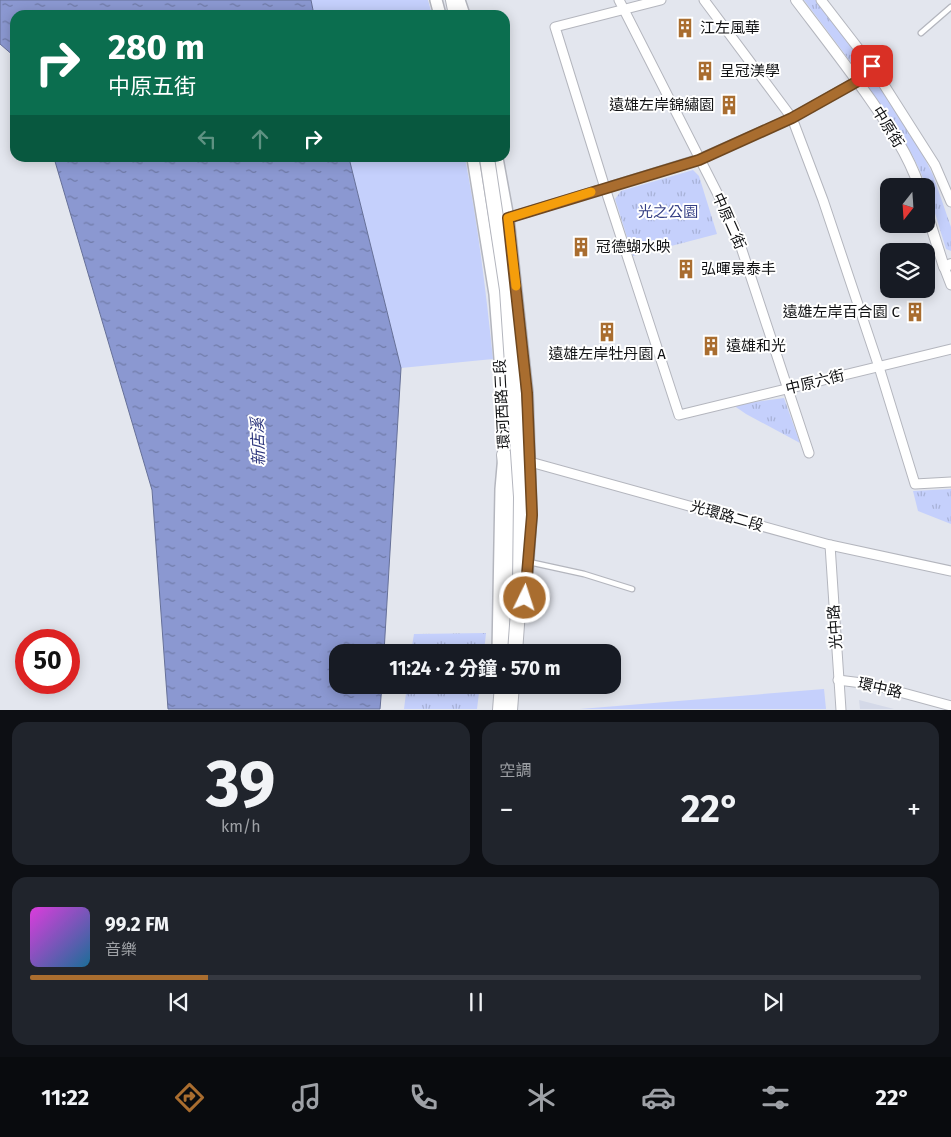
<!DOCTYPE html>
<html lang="zh-TW">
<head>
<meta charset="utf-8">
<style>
  body { margin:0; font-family:"Fira Sans","Noto Sans TC",sans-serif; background:#20242c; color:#f1f3f6; height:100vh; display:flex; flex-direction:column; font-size:19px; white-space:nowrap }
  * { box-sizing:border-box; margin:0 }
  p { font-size:16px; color:#9ea1a6 }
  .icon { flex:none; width:28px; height:28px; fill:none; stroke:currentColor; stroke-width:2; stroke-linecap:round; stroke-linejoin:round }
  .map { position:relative; height:710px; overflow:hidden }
  .sheet { display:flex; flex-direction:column; gap:12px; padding:12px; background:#0d0f14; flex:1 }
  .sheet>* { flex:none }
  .banner { position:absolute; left:10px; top:10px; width:500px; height:152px; border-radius:15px; box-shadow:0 2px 12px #0003; background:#0b6e4f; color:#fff; overflow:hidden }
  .needle { width:32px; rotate:197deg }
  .fabs { position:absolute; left:880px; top:178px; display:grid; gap:10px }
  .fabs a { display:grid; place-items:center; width:55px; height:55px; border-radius:10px; background:#171b24; box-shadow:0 2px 12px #0003; font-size:25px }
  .speed { position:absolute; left:15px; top:629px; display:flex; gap:10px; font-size:25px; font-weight:700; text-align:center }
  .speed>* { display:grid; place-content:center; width:65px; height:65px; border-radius:50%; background:#171b24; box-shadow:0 2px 12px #0003; line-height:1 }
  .speed .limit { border:8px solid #d22; background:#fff; color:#111 }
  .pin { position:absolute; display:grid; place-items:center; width:42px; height:42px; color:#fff; margin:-21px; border-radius:10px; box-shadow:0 2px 8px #0006 }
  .me { position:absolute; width:55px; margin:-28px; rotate:4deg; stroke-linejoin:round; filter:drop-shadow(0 0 4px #0008) }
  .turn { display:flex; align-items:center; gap:18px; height:105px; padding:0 15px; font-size:22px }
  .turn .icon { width:65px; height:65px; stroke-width:2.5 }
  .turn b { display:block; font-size:35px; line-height:42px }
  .lanes { display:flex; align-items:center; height:48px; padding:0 15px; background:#0003; justify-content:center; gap:25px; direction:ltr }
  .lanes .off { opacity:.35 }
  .big { font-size:38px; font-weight:700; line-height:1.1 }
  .sheet .widget { flex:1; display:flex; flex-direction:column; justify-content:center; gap:8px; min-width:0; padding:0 18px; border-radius:15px; background:#20242c }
  .sheet .dial { align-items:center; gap:0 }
  .dial b { font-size:65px; line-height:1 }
  .song { display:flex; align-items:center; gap:15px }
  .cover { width:60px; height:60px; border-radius:8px; background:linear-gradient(135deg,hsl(300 70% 55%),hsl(200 70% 35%)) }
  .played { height:5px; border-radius:2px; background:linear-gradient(90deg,#a96d2f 20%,#363941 20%) }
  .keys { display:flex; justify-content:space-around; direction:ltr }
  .heat { display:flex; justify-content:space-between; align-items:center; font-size:28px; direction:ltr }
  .sheet .tiles { flex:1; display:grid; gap:12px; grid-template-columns:1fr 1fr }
  .widget:last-child { grid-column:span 2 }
  .trip { position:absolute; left:329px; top:644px; width:292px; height:50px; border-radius:15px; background:#171b24; box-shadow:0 2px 12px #0003; font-weight:700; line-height:50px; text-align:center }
  .menu { display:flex; height:80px; justify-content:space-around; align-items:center; background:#090b0e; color:#9ea1a6 }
  .menu .icon { width:35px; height:35px }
  .menu .selected { color:#a96d2f }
  .menu b { font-size:22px; color:#f1f3f6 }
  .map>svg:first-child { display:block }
  .built { fill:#d4d9e8 }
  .green { fill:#c5d0fc }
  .park { fill:url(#park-tufts) }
  .water { fill:url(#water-ripples); stroke:#667098 }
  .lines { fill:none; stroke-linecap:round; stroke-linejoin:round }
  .service-casing { stroke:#b4b6be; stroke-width:7 }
  .minor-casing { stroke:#b4b6be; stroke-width:11 }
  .tertiary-casing { stroke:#b4b6be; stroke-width:12 }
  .secondary-casing { stroke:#b4b6be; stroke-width:14 }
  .trunk-casing { stroke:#b4b6be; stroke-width:16 }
  .service { stroke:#fff; stroke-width:4.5 }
  .minor { stroke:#fff; stroke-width:9 }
  .tertiary { stroke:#fff; stroke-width:10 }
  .secondary { stroke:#fff; stroke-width:11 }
  .trunk { stroke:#fff; stroke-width:14 }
  .trunk-bridge-casing { stroke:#b4b6be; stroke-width:16; stroke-linecap:butt }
  .trunk-bridge { stroke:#fff; stroke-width:14 }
  .route-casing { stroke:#6e471f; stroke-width:12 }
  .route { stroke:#a96d2f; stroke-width:9 }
  .slow { stroke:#f59e0b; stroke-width:9 }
  .labels { text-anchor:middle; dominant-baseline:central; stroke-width:4; stroke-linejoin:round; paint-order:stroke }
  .poi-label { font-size:15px; fill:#111214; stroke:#fff; text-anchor:start }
  .street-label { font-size:15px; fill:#111214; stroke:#fff }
  .park-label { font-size:15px; fill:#364085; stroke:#fff }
  .water-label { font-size:16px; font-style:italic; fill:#2f387d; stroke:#fff }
</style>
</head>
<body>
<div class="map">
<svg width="951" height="710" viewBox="0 0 951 710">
  <defs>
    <pattern id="park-tufts" width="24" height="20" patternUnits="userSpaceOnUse" patternTransform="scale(1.25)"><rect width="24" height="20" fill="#c5d0fc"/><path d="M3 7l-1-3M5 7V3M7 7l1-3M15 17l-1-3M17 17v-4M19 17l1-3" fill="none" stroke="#a8b2d7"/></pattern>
    <pattern id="water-ripples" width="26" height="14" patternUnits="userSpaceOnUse" patternTransform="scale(1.25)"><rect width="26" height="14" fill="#8b98d1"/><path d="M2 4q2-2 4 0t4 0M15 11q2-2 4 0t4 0" fill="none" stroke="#707ba8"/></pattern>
  </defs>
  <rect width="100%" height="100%" fill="#e3e6ee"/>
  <path class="built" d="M859,700L894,709H860Z"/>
  <g class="green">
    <path d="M311,0H428L432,15H314Z"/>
    <path d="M349,158H465C478,225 486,292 493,359L401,368Z"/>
    <path d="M824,689L826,709H580Z"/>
  </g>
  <g class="park">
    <path d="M804,0H816L863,61L859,69H856Z"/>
    <path d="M872,76H874L923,155L933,175L951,227V251L946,249C939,227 933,205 925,183C912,148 889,117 867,87L868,77Z"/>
    <path d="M693,170L699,176L717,234L633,256L615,199L621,191Z"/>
    <path d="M784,398L800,443L746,414L733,405Z"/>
    <path d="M951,489V524L918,511L913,491Z"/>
    <path d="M486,633L484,652H411L414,634Z"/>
    <path d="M407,685H480L477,709H404Z"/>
  </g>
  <g class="water">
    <path d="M0,0H311L314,15H15V57L0,44Z"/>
    <path d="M54,158H349L401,368L384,652H338V685H382L380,709H168L152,490Z"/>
  </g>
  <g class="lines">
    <defs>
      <g id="service">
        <path d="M921,33L951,7"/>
        <path d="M529,562L584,574L632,589"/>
      </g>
      <g id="minor">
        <path d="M619,0L734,226L809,453"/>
        <path d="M661,0L555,27L605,188L679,415L951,349"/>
        <path d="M704,0L792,118L823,200L879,367L915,484L951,482"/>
        <path d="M821,0L872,66L935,165L951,202"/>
        <path d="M508,218L699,159L792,118L857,81L872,66"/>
        <path d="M944,267L951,285"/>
        <path d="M523,460L830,545L951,571"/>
        <path d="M830,545L841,710"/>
        <path d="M838,680L870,684L951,706"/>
      </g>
      <g id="tertiary">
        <path d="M796,0C821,33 846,65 870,99C889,126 908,154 919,186"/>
        <path d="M926,210L944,267L951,264"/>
      </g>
      <g id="secondary">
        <path d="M436,0L440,15"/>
        <path d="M459,0L464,15"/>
        <path d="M473,158L495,294L504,410V455L501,489L498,652"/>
        <path d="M497,158L508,218L527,393L531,515L526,586"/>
      </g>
      <g id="trunk">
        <path d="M453,0L456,15"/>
        <path d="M504,455L510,504L509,584L505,652"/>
        <path d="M500,710L502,685"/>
        <path d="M510,710L512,685"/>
      </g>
    </defs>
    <use href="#service" class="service-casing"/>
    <use href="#minor" class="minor-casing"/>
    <use href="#tertiary" class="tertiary-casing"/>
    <use href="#secondary" class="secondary-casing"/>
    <use href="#trunk" class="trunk-casing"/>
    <use href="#service" class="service"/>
    <use href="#minor" class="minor"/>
    <use href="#tertiary" class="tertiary"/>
    <use href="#secondary" class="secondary"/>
    <use href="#trunk" class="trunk"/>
    <defs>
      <path id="trunk-bridge" d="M487,158L507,290L521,497L520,584L515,652"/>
    </defs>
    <use href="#trunk-bridge" class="trunk-bridge-casing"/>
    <use href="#trunk-bridge" class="trunk-bridge"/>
  </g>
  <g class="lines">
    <defs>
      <path id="route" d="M525,598L532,515L527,393L508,218L699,160L792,118L858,81L872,66"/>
    </defs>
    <use href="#route" class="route-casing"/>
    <use href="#route" class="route"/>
    <path class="slow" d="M516,286L508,218L591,192"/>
  </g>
  <defs>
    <symbol id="building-bare" viewBox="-9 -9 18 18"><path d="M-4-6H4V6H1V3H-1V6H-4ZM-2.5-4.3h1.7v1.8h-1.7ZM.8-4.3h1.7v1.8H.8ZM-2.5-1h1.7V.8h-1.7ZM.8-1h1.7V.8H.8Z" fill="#a96d2f" stroke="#fff" stroke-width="2.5" paint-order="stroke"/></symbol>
  </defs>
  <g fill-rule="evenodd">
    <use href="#building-bare" x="671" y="14" width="28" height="28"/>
    <use href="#building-bare" x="691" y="57" width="28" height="28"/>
    <use href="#building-bare" x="715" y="91" width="28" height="28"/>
    <use href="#building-bare" x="567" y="233" width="28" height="28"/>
    <use href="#building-bare" x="672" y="255" width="28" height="28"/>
    <use href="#building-bare" x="901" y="298" width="28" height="28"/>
    <use href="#building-bare" x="593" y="318" width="28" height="28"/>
    <use href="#building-bare" x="697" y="332" width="28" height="28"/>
  </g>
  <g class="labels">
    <g class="poi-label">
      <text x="700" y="28">江左風華</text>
      <text x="720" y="71">呈冠渼學</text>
      <text x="714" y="105" text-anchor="end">遠雄左岸錦繡園</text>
      <text x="596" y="247">冠德蝴水映</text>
      <text x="701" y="269">弘暉景泰丰</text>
      <text x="900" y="312" text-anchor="end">遠雄左岸百合園 C</text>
      <text x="726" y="346">遠雄和光</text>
      <text x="607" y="354" text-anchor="middle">遠雄左岸牡丹園 A</text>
    </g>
    <g class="street-label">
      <text transform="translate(888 127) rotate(58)">中原街</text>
      <text transform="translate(729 221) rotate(66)">中原二街</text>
      <text transform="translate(815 382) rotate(-14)">中原六街</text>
      <text transform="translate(502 404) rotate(-93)">環河西路三段</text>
      <text transform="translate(727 516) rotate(16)">光環路二段</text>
      <text transform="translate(835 627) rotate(-94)">光中路</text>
      <text transform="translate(880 688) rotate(13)">環中路</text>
    </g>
    <g class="park-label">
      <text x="668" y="212">光之公園</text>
    </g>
    <g class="water-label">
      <text transform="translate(258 442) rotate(-92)">新店溪</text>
    </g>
  </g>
</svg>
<div class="fabs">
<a><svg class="needle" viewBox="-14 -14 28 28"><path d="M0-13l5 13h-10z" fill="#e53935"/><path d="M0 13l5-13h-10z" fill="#9ea1a6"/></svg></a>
<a><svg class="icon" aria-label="layers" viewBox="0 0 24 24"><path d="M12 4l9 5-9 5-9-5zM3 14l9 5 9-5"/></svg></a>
</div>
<div class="speed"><div class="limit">50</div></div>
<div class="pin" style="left:872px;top:66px;background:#d93025"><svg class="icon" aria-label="arrive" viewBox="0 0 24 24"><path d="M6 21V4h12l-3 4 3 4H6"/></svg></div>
<svg class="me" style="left:525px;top:598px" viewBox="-20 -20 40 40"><circle r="17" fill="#a96d2f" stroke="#fff" stroke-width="3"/><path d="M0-11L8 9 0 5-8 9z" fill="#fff"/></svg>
<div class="trip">11:24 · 2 分鐘 · 570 m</div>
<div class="banner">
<div class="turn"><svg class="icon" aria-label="right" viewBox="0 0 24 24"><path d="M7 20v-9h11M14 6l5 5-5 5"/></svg><div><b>280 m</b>中原五街</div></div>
<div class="lanes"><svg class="icon off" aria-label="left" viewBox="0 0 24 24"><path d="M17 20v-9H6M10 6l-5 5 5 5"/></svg><svg class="icon off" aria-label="ahead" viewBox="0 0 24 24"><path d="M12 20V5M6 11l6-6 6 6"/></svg><svg class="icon" aria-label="right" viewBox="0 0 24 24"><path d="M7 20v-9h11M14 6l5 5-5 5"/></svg></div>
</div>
</div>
<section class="sheet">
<div class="tiles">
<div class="widget dial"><b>39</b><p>km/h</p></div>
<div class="widget"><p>空調</p>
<div class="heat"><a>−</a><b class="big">22°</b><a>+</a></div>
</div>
<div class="widget">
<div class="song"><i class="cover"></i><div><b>99.2 FM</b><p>音樂</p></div></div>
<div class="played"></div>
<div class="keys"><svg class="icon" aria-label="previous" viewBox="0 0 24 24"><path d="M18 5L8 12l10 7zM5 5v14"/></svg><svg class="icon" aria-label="pause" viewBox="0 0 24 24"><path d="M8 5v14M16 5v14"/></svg><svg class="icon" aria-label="next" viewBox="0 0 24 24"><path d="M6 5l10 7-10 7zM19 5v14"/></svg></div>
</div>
</div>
</section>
<nav class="menu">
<b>11:22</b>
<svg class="icon selected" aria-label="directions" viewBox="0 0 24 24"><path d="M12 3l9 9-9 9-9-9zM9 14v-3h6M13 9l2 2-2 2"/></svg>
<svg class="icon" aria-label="music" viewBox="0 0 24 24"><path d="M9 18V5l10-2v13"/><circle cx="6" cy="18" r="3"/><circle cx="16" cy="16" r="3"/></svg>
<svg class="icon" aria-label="phone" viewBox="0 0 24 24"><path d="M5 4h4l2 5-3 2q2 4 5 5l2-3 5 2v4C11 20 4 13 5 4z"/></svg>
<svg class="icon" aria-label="climate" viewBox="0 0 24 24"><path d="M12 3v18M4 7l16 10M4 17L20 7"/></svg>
<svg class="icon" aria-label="car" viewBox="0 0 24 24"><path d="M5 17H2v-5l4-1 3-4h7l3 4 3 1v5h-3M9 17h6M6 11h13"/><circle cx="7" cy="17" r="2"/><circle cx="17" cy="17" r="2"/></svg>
<svg class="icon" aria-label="filters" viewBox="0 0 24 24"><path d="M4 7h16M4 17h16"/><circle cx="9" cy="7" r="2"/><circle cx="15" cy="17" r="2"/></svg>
<b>22°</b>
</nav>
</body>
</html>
